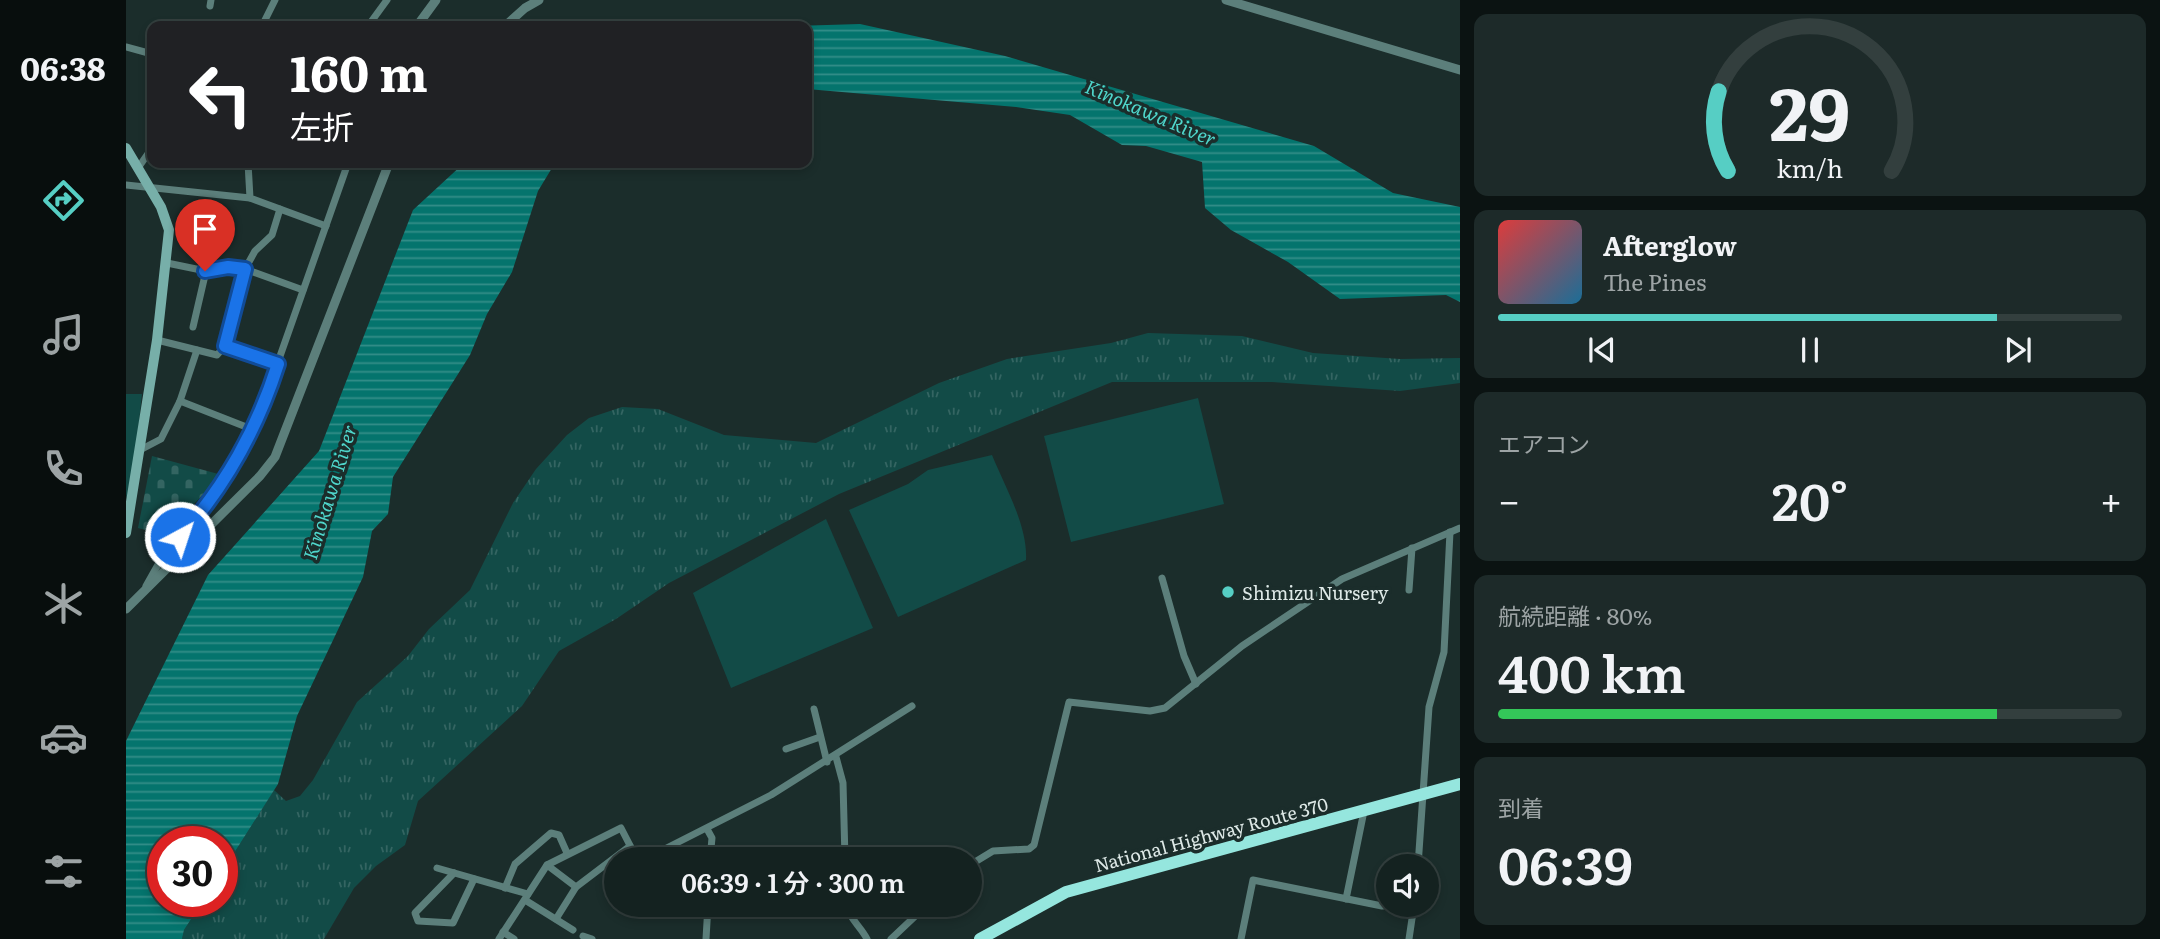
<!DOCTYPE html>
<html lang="ja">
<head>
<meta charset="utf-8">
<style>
  body { margin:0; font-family:Literata,"Noto Sans JP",serif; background:#1d2a29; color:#f1f3f6; height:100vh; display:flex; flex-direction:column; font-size:26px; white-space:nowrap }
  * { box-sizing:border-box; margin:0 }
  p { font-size:23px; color:#9da4a5 }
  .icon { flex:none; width:38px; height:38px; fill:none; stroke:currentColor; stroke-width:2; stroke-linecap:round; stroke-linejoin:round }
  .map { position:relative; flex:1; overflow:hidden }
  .drawer { display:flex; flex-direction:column; gap:14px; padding:14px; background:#0b1312; width:700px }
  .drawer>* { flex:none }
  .hud { position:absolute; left:21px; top:21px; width:665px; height:147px; border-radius:14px; box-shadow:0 4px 10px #0003,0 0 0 2px #333f3e; background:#202124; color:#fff; overflow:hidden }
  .fabs { position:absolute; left:1250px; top:854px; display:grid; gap:14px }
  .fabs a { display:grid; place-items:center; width:63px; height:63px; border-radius:50%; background:#142220; box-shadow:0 4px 10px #0003,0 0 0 2px #333f3e; font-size:35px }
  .speed { position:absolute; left:21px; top:826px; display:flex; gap:14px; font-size:35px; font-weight:700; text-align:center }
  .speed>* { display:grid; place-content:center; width:91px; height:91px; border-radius:50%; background:#142220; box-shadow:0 4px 10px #0003,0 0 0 2px #333f3e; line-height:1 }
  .speed .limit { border:10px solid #d22; background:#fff; color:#111 }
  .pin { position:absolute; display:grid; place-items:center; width:60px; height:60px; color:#fff; margin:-72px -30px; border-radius:50% 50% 50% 0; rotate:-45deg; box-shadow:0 0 7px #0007 }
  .pin .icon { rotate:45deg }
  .me { position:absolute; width:77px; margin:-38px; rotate:40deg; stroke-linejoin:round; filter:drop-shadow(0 0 5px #0008) }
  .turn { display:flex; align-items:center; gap:24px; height:147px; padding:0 28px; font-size:32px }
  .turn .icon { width:91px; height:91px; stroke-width:2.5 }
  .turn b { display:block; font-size:49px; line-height:60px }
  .big { font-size:52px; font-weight:600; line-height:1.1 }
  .drawer .widget { flex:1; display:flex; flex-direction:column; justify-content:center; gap:10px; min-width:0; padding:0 24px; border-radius:14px; background:#1d2a29 }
  .drawer .dial { align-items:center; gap:0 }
  .dial svg { height:182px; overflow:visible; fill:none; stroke:#333f3e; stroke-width:7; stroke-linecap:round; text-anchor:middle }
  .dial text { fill:#f1f3f6; stroke:none }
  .song { display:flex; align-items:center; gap:21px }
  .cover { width:84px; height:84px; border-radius:10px; background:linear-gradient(135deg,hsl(0 70% 55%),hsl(200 70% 35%)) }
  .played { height:7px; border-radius:4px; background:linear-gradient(90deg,#56cec4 80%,#333f3e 80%) }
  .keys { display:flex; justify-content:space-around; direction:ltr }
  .heat { display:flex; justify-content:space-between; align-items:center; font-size:38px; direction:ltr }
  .charge { height:10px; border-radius:5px; background:linear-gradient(90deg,#34c759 80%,#333f3e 0) }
  .trip { position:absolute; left:478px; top:847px; width:378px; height:70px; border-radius:35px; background:#142220; box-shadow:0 4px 10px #0003,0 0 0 2px #333f3e; font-weight:600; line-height:70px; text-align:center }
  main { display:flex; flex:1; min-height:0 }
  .menu { display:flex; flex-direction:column; width:126px; justify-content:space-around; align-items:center; background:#080e0d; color:#9da4a5 }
  .menu .icon { width:49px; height:49px }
  .menu .selected { color:#56cec4 }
  .menu b { font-size:32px; color:#f1f3f6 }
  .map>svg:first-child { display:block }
  .grass { fill:url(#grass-tufts) }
  .cemetery { fill:url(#cemetery-stones) }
  .green { fill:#124b47 }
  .water { fill:url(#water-rules) }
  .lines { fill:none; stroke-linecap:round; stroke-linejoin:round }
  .minor { stroke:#5c7f7b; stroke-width:7 }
  .tertiary { stroke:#5c7f7b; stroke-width:9 }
  .secondary { stroke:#77afa9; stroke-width:10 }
  .trunk { stroke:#95e6de; stroke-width:12 }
  .route-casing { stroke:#114b97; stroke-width:18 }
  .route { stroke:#1a73e8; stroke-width:12 }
  .poi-dot { fill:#56cec4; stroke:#1b2d2b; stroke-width:2.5 }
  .labels { text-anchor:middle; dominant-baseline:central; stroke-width:7; stroke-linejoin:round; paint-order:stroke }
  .poi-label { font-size:18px; fill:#dee9e7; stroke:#1b2d2b; text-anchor:start }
  .street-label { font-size:18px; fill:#dee9e7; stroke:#1b2d2b }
  .water-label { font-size:19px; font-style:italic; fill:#4fd6cb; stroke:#1b2d2b }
</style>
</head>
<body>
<main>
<nav class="menu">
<b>06:38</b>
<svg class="icon selected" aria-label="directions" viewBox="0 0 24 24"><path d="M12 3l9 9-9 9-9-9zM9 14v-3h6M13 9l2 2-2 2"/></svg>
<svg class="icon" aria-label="music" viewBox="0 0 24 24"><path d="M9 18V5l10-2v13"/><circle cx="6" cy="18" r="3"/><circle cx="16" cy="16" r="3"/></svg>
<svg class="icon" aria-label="phone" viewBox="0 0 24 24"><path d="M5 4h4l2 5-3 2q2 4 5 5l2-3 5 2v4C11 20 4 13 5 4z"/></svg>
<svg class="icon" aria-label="climate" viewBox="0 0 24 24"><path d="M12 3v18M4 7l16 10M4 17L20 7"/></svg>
<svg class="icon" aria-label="car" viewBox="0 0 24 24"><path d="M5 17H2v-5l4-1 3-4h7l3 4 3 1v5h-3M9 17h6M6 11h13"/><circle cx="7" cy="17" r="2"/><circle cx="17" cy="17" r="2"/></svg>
<svg class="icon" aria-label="filters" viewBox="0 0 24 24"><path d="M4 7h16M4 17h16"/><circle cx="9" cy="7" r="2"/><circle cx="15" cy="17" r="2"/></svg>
</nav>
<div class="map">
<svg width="1334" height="939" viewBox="0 0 1334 939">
  <defs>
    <pattern id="grass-tufts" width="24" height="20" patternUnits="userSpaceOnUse" patternTransform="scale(1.75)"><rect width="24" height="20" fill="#124b47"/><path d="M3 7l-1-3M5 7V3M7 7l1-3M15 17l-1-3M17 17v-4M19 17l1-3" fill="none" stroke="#346562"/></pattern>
    <pattern id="cemetery-stones" width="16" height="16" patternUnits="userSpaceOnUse" patternTransform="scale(1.75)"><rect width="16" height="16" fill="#124b47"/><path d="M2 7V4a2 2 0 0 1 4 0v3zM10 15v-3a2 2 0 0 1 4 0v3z" fill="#346562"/></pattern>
    <pattern id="water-rules" width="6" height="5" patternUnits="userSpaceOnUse" patternTransform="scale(1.75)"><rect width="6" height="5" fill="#04746d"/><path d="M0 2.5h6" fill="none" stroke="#348e89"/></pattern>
  </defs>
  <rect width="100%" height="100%" fill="#1b2d2b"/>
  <path class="grass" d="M1022,333L1116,336L1187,353L1274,359L1334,358V383L1274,391L1146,382H986L713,494L543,583L490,619L433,651L396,706L292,801L279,845L250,866L228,888L198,939H56L58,930L77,901H96V872L148,790L160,801L174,796L187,780L231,702L282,656L303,629L344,590L387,503L410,469L441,435L463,418L496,407L532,409L598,435L690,443L813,383L881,359L985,343Z"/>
  <path class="cemetery" d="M26,456L96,475L38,535L12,528Z"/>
  <g class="green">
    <path d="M0,394H16L7,478L0,498Z"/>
    <path d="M1072,398L1098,504L945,542L918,436Z"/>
    <path d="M866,455C879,487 902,526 900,560L772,617L723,510L782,484L802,470Z"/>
    <path d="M700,519L747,628L605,688L567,593Z"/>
  </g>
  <g class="water">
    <path d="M734,24L879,56L1188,146L1267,193L1334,207V302L1320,295L1214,299L1162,262L1105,230L1079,208L1076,162L1020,146L996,145L944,115L890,107L681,89V26H668Z"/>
    <path d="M338,163H429L412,191L386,272L361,314L344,355L267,477L262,514L246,531L237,577L171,716L152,784L96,872V842H37V901H77L58,930L56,939H0V741L82,575L193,451L287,210Z"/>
  </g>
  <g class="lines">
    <g class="minor">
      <path d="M84,6L85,0"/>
      <path d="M136,26L149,0"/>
      <path d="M242,26L261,0"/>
      <path d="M0,47L26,54"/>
      <path d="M122,163L124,198L200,226"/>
      <path d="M12,168L26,148"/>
      <path d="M0,185L124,198"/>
      <path d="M154,209L146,235L129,251L119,269L177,290"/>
      <path d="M67,327L80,271"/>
      <path d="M31,340L91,355L99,346L119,269L102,267L80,271L41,263"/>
      <path d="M99,346L152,364"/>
      <path d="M54,401L128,430"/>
      <path d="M14,450L35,439L54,401L71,350"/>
      <path d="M1036,578L1058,656L1070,684"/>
      <path d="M20,586L38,554L69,519L102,474L128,430L222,163"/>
      <path d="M1283,590L1286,548"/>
      <path d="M688,709L701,762"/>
      <path d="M660,749L694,737"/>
      <path d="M710,757L717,783L719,859"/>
      <path d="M581,829L586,838L584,859"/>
      <path d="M519,859L645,795L786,706"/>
      <path d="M421,865L450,887"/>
      <path d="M844,865L867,851L903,849L908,845L943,702L1024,711L1039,708L1116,646L1216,579L1334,528"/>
      <path d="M1292,866L1303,707L1318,652L1324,532"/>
      <path d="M311,868L402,894"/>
      <path d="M328,873L289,913L292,921L327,923L348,879"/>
      <path d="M379,888L389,864L425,833L433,835L441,853"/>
      <path d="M1220,899L1238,811"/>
      <path d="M399,900L447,930"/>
      <path d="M720,905C723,918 735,927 741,939"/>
      <path d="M430,919L450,887L504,846"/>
      <path d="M377,932L388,939"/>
      <path d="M457,936L466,939"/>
      <path d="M373,939L421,865L495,828L511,859"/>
      <path d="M580,939L582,905"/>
      <path d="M765,939L801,905"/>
      <path d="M1115,939L1127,880L1256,906"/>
      <path d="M1283,939L1288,905"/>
    </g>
    <g class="tertiary">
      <path d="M1100,0L1334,70"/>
      <path d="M291,26L310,0"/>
      <path d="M379,26L399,8L413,0"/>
      <path d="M0,609L134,476L149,457L263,163"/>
    </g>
    <path class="secondary" d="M0,148L35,207L43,230L31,340L0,533"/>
    <path class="trunk" d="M854,939L940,892L1334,784"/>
  </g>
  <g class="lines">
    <defs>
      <path id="route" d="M54,537C100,485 131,430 152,364L99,346L119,269L102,267L79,271"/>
    </defs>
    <use href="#route" class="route-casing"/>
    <use href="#route" class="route"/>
  </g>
  <circle class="poi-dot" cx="1102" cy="592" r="7"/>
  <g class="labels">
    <g class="poi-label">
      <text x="1116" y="592">Shimizu Nursery</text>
    </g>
    <g class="street-label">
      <text transform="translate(1085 834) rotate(-15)">National Highway Route 370</text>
    </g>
    <g class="water-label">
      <text transform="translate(1025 112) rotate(23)">Kinokawa River</text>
      <text transform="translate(203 492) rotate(-73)">Kinokawa River</text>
    </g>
  </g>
</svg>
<div class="fabs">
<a><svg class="icon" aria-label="sound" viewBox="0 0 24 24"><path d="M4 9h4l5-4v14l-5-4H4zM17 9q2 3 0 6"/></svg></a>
</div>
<div class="speed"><div class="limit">30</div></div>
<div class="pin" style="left:79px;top:271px;background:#d93025"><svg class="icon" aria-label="arrive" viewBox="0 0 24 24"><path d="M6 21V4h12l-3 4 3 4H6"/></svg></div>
<svg class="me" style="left:54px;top:537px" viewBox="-20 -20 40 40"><circle r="17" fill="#1a73e8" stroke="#fff" stroke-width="3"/><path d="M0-11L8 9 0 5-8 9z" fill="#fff"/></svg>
<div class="trip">06:39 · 1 分 · 300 m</div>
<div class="hud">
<div class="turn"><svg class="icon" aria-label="left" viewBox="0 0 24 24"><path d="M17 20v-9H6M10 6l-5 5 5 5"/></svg><div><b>160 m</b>左折</div></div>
</div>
</div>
<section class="drawer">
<div class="widget dial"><svg viewBox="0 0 100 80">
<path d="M14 69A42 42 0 1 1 86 69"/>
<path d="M14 69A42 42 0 0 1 10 34" stroke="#56cec4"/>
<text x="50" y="56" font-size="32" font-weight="700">29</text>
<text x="50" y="72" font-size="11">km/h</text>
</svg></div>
<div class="widget">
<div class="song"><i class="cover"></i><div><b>Afterglow</b><p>The Pines</p></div></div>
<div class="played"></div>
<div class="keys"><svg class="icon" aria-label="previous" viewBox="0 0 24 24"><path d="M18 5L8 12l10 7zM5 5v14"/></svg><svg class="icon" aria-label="pause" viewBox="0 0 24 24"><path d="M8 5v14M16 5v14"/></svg><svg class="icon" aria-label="next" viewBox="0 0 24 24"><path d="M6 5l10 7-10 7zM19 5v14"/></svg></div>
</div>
<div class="widget"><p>エアコン</p>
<div class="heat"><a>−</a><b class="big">20°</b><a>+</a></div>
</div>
<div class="widget"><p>航続距離 · 80%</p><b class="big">400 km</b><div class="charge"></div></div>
<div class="widget"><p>到着</p><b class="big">06:39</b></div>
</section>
</main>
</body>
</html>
